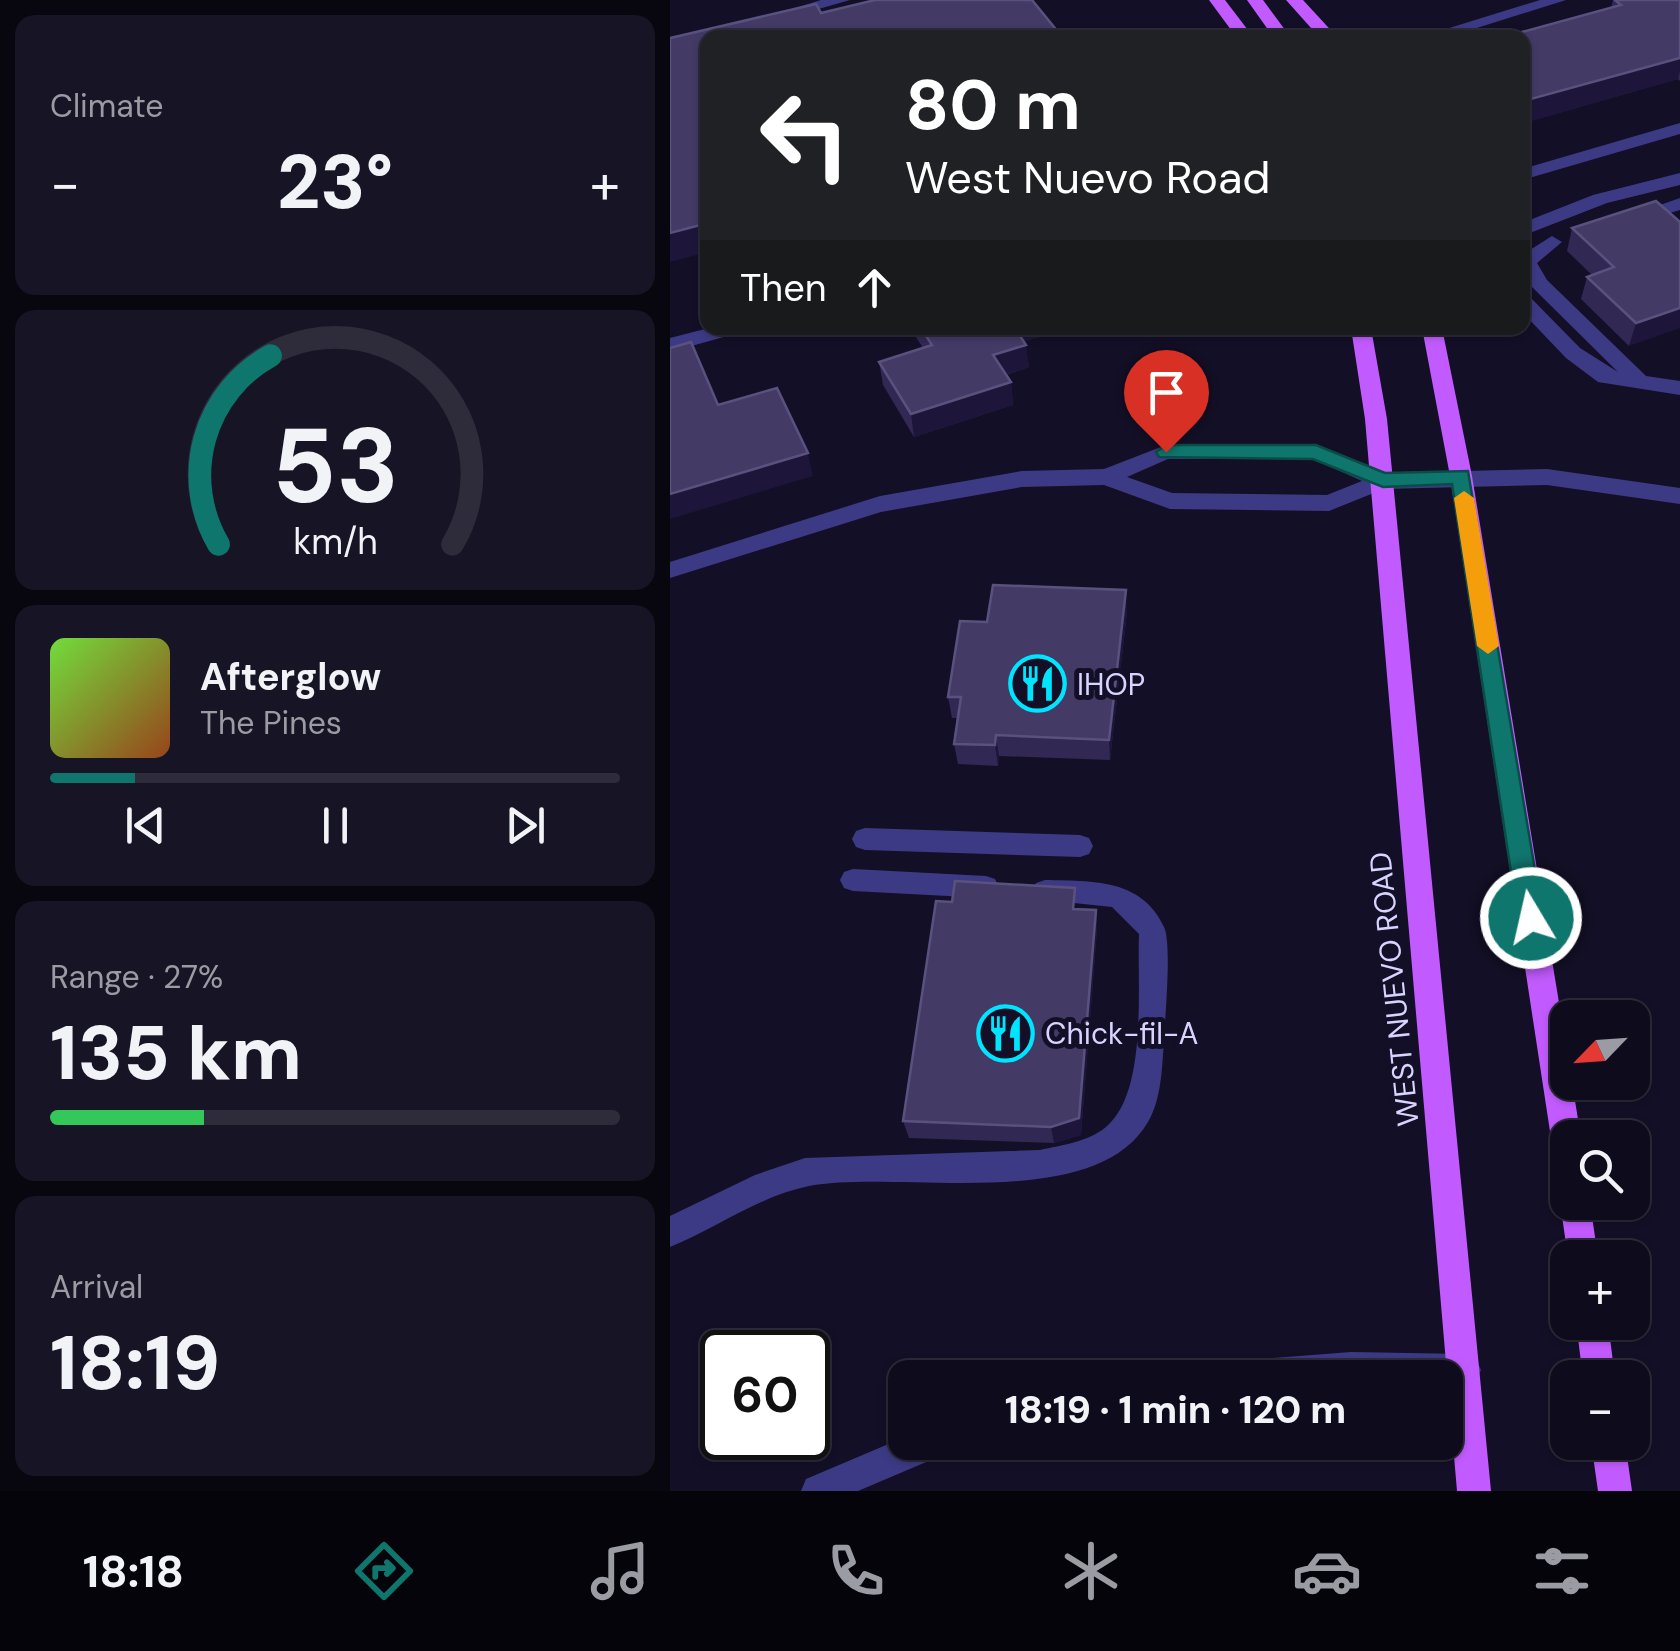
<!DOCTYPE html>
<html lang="en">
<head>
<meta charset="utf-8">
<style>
  body { margin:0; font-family:"DM Sans",sans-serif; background:#171425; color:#f1f3f6; height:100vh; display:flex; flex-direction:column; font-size:38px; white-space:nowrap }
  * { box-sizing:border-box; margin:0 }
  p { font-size:32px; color:#9b9ba3 }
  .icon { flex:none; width:55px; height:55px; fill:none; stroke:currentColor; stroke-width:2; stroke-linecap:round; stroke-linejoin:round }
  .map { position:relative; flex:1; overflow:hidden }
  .sheet { display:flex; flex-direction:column; gap:15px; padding:15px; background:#08060f; width:670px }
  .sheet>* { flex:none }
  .guide { position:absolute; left:30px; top:30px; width:830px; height:305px; border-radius:20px; box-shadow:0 2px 8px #0004,0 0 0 2px #2e2b3b; background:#202124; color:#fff; overflow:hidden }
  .needle { width:65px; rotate:245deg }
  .buttons { position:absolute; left:880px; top:1000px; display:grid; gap:20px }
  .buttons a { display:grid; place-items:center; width:100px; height:100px; border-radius:20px; background:#0e0b1c; box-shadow:0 2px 8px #0004,0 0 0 2px #2e2b3b; font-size:50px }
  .speed { position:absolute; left:30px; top:1330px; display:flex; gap:20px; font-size:50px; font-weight:700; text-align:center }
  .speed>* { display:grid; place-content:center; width:130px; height:130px; border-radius:50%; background:#0e0b1c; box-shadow:0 2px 8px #0004,0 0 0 2px #2e2b3b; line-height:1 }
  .speed .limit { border:5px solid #111; border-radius:15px; background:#fff; color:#111 }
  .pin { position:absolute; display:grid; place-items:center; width:85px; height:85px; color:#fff; margin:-102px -42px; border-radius:50% 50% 50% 0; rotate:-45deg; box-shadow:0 0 10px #0007 }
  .pin .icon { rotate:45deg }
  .me { position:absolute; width:110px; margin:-55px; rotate:351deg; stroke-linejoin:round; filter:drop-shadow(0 0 8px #0008) }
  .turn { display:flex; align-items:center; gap:35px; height:210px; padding:0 40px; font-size:45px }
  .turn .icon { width:130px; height:130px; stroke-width:2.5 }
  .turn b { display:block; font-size:70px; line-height:85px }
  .then { display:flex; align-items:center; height:95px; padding:0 40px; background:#0003; gap:20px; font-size:38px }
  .big { font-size:75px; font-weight:800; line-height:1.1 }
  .sheet .tile { flex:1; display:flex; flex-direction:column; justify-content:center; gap:15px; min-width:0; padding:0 35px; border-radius:20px; background:#171425 }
  .sheet .dial { align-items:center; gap:0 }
  .dial svg { height:260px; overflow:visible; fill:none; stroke:#2e2b3b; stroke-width:7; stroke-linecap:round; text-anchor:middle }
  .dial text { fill:#f1f3f6; stroke:none }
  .song { display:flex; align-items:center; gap:30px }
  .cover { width:120px; height:120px; border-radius:15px; background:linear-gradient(135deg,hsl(100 70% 55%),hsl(20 70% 35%)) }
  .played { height:10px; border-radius:5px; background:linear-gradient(90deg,#0f766e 15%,#2e2b3b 15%) }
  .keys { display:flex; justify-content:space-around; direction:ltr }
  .heat { display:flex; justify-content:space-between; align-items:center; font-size:55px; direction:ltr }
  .charge { height:15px; border-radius:8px; background:linear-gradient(90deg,#34c759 27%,#2e2b3b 0) }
  .trip { position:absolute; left:218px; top:1360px; width:575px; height:100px; border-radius:20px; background:#0e0b1c; box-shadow:0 2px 8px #0004,0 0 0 2px #2e2b3b; font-weight:800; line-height:100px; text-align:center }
  .menu { display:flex; height:160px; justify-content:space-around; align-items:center; background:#06040b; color:#9b9ba3 }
  .menu .icon { width:70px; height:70px }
  .menu .selected { color:#0f766e }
  .menu b { font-size:45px; color:#f1f3f6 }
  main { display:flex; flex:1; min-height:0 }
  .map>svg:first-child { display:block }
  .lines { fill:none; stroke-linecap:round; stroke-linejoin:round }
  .lane { fill:#3d3a85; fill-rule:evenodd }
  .street { fill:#3d3a85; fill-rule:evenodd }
  .primary { fill:#c25bff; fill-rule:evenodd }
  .wall { fill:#312854 }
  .shaded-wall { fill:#1d163a }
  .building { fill:#433a66; stroke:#5a527e; stroke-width:2.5 }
  .route { fill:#0f766e; stroke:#0a4d48; stroke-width:2.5 }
  .slow { fill:#f59e0b }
  .labels { text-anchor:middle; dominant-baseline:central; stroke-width:10; stroke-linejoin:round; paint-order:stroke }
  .poi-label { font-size:30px; fill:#d9d4ff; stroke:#130f26; text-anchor:start }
  .street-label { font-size:30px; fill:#d9d4ff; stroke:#130f26 }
</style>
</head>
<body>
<main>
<section class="sheet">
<div class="tile"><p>Climate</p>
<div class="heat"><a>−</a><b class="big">23°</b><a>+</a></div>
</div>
<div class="tile dial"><svg viewBox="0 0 100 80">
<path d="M14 69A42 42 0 1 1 86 69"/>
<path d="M14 69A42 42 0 0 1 30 11" stroke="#0f766e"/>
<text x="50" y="56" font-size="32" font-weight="700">53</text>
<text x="50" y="72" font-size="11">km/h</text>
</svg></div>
<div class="tile">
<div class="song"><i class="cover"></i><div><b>Afterglow</b><p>The Pines</p></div></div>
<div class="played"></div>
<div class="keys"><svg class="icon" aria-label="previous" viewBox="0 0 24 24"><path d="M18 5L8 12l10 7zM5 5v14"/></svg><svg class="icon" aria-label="pause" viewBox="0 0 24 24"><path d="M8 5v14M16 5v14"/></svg><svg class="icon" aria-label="next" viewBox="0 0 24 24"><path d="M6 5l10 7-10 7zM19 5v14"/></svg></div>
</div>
<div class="tile"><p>Range · 27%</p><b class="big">135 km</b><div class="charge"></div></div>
<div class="tile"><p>Arrival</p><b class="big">18:19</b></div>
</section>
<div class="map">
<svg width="1010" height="1491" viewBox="0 0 1010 1491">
  <rect width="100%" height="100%" fill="#130f26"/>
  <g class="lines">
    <g class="lane">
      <path d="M151,0H180L117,18L109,13Z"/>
      <path d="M870,0H896L775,38H747Z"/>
      <path d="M1010,123V134L852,180V169Z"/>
      <path d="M1010,173V185L937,203L852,236V223L923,195Z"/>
      <path d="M1010,198V210L962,224L953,218Z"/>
      <path d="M882,236L892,242L867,263L877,280L976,376L1010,381V395L928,382L896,358L852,312V294L859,296L910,348L948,372L863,288L852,272V255Z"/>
      <path d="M39,328H71L68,333L0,352V338Z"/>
      <path d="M496,445H646L721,476L724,481L721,486L659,511L500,509L434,485L352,487L211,512L0,578V562L210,496L352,471L434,469ZM498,459H643L692,481L657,495L502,493L457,477Z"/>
      <path d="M195,828L410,835L419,838L423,846L419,854L410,857L195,850L186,847L182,839L186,831Z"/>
      <path d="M183,869L316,876L325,879L329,887L325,895L316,898L183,891L174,888L170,880L174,872Z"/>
      <path d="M375,880C420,881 472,878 494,927C502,943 495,1018 494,1040C492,1066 492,1098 478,1122C424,1215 228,1169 139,1186C89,1196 47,1228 0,1247V1216L85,1175L135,1158L370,1150C392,1145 418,1142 436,1127C478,1092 467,986 469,934L442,907L366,899L362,891L366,883Z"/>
    </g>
    <g class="street">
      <path d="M877,469L1010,488V504L877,485L713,489L702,481L713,473Z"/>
      <path d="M681,1352L795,1354L806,1359L811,1370L806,1381L775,1386V1378H537L542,1367L553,1362Z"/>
      <path d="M235,1437V1442H279L275,1454L188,1491H131L136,1479Z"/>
    </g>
    <g class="primary">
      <path d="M539,0H555L584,38H567Z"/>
      <path d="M577,0H593L621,38H604Z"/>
      <path d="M616,0H633L668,38H650Z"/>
      <path d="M681,328H701L717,419L821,1491H787L695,419Z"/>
      <path d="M752,328H772L802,476L898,1057V1082H902L911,1138H898V1165L887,1161L883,1151L780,476Z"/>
      <path d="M898,1190V1202H920L928,1258H898L890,1202Z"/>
      <path d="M906,1322H938L945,1378H913Z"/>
      <path d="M921,1442H955L962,1491H928Z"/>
    </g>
  </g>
  <g class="wall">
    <path d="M943,0H1010V81L1008,79L857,122L852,118V38L941,8Z"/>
    <path d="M1010,222L959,346L911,299L917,277L922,275L897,251L902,228Z"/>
    <path d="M240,328H368L369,337L354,341L359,367L336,375L341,382L343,405L244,437L213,385L209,362L253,348Z"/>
    <path d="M457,612L440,760L329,756L328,766L288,764L284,744L288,718H282L278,697L317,622Z"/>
    <path d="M407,909L426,910L427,929L411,1135L384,1143L239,1138L233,1121Z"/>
  </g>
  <g class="shaded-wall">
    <path d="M1010,58V71L1008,79L857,122L861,99Z"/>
    <path d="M38,223V252L0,262V233Z"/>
    <path d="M1010,308V328L959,346L966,323Z"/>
    <path d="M342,328H368L369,337L344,345Z"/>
    <path d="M356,345L359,367L325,378L323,355Z"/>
    <path d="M341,382L343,405L244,437L241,414Z"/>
    <path d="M138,453L143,476L0,519V494Z"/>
    <path d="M456,590L457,612L440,760L439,740Z"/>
    <path d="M326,735L329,756L328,766L325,745Z"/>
    <path d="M426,910L427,929L411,1135L384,1143L381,1127Z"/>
  </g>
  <g class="building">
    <path d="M205,0H362L393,38H280L278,34L265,38H38V223L0,233V38L146,4L151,13Z"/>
    <path d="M945,0H1010V58L861,99L852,92V38H830L951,5Z"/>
    <path d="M986,201L1010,222V308L966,323L917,277L944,267L902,228Z"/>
    <path d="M251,328H345L356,345L323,355L341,382L241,414L209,362L262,345Z"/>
    <path d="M21,342L48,405L107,388L138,453L0,494V348Z"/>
    <path d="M323,585L456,590L439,740L326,735L325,745L284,744L291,697H278L290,621L317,622Z"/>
    <path d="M285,881L405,888L403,909L426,910L409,1118L381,1127L233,1121L266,901L282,902Z"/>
  </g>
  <path class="route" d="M496,445H646L715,473L798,471L873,918L869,926L861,929L848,918L782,484L713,487L643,459L489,457L486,452Z"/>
  <path class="slow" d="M794,491L804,498L829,646L818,654L807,646L784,498Z"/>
  <defs>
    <symbol id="restaurant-ring" viewBox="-11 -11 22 22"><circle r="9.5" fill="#130f26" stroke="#00e5ff" stroke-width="1.5"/><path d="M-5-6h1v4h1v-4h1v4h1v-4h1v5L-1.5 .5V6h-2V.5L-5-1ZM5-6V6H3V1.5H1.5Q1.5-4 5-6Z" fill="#00e5ff"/></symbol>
  </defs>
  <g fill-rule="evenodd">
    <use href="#restaurant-ring" x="336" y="652" width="63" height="63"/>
    <use href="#restaurant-ring" x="304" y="1002" width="63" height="63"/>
  </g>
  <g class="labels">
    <g class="poi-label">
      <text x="407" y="684">IHOP</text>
      <text x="375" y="1033">Chick-fil-A</text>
    </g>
    <g class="street-label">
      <text transform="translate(724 989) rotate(-96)">WEST NUEVO ROAD</text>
    </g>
  </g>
</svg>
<div class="buttons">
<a><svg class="needle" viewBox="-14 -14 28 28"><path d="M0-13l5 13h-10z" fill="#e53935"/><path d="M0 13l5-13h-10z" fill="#9b9ba3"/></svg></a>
<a><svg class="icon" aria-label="search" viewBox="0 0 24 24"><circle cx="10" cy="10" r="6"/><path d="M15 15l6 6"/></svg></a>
<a>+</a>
<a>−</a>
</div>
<div class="speed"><div class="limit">60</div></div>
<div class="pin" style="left:496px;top:452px;background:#d93025"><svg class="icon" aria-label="arrive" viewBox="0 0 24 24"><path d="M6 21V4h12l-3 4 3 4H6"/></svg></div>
<svg class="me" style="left:861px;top:918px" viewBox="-20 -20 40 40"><circle r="17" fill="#0f766e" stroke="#fff" stroke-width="3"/><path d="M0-11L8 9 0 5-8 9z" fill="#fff"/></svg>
<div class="trip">18:19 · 1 min · 120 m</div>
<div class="guide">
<div class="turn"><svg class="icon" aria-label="left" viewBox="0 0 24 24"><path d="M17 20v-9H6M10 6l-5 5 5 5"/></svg><div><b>80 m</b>West Nuevo Road</div></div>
<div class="then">Then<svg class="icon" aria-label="ahead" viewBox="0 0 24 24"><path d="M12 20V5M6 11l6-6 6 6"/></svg></div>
</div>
</div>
</main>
<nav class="menu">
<b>18:18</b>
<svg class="icon selected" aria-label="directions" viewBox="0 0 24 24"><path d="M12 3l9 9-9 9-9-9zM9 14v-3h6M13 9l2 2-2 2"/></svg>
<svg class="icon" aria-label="music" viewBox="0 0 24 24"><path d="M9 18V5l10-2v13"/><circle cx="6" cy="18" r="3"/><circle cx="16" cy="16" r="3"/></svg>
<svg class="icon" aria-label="phone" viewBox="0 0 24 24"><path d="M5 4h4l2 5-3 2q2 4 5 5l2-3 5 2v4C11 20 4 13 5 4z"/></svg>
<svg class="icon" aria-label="climate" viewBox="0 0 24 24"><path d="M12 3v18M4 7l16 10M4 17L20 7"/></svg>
<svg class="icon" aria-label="car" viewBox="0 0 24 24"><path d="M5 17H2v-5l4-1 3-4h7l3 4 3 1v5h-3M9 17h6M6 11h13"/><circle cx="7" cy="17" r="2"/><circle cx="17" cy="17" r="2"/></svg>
<svg class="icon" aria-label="filters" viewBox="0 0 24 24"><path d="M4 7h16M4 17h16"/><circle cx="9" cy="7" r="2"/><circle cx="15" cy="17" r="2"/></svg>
</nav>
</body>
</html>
